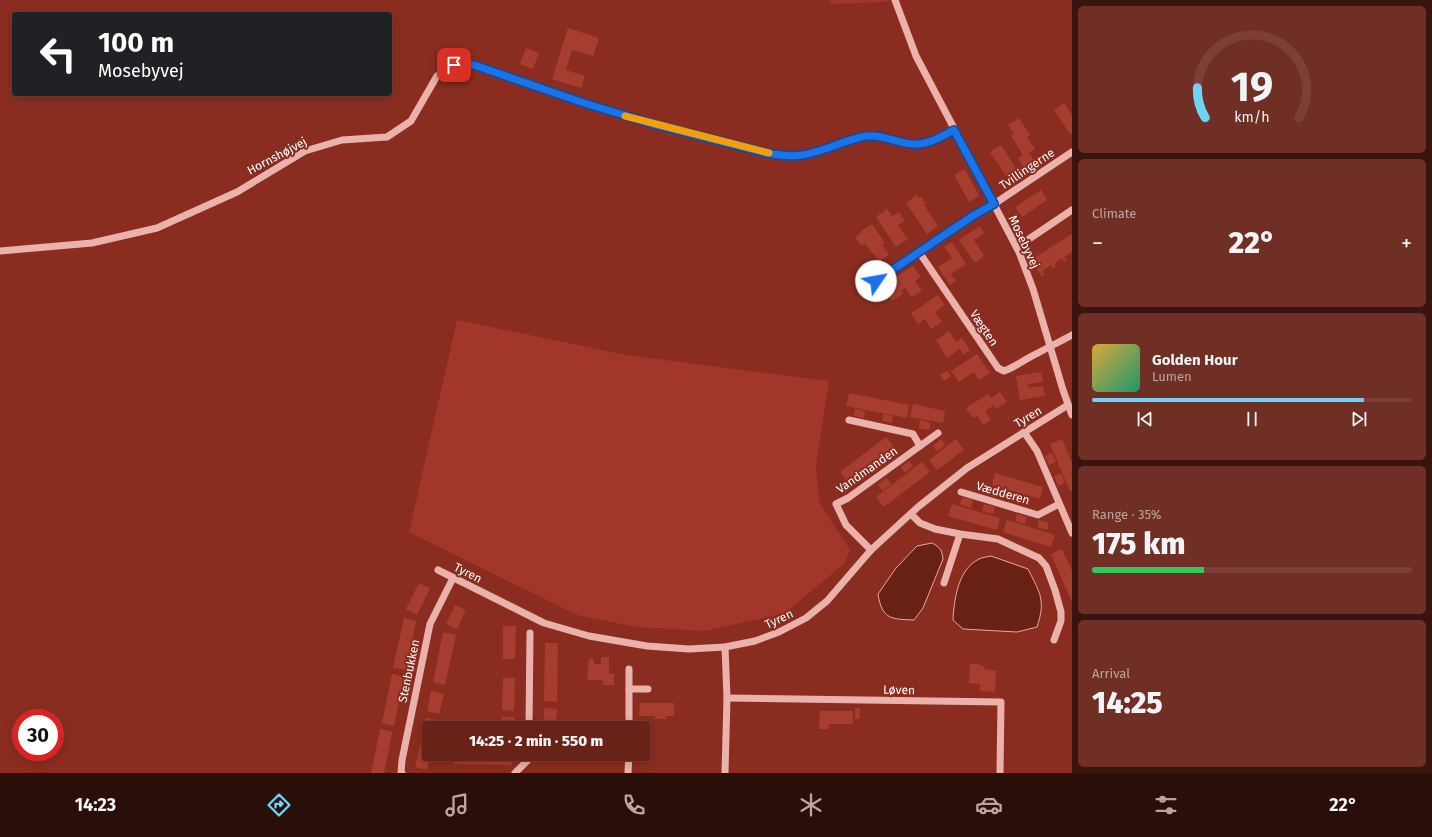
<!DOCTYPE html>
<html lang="en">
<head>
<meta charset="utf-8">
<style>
  body { margin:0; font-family:"Fira Sans",sans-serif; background:#702f25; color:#f1f3f6; height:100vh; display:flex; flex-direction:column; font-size:15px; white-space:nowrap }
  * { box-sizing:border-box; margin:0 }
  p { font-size:13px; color:#bda4a2 }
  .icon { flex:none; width:22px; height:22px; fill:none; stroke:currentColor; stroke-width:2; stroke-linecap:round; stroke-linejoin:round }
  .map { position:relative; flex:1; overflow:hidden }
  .drawer { display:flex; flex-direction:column; gap:6px; padding:6px; background:#39130d; width:360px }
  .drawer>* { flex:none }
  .guide { position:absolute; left:12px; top:12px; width:380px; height:84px; border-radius:4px; box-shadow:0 2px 10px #0003,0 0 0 1px #7b3f37; background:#202124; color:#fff; overflow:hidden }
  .speed { position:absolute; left:12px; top:709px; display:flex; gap:8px; font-size:20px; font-weight:700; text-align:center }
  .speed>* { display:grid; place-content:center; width:52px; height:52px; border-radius:50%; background:#682218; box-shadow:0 2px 10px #0003,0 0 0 1px #7b3f37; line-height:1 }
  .speed .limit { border:6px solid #d22; background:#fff; color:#111 }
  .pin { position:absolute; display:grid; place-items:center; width:34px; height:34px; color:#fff; margin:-17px; border-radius:8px; box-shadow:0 2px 6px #0006 }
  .me { position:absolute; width:44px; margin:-22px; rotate:57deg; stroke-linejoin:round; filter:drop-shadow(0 0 3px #0008) }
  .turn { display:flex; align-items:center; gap:14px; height:84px; padding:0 20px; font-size:18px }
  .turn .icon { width:52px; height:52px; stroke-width:2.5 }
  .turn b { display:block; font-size:28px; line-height:34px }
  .big { font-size:30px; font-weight:800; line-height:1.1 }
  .drawer .widget { flex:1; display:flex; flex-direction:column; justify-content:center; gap:6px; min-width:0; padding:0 14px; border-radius:6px; background:#702f25 }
  .drawer .dial { align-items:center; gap:0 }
  .dial svg { height:104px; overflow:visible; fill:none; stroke:#7b3f37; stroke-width:7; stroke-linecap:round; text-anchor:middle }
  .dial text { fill:#f1f3f6; stroke:none }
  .song { display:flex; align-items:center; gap:12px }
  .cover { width:48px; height:48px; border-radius:6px; background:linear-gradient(135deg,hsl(40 70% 55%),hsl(160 70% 35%)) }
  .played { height:4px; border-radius:2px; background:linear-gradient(90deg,#6cd3f9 85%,#7b3f37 85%) }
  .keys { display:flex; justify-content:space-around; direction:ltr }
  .heat { display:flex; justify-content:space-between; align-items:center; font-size:22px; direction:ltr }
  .charge { height:6px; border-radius:3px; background:linear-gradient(90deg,#34c759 35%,#7b3f37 0) }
  .trip { position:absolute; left:422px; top:721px; width:228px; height:40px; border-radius:4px; background:#682218; box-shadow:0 2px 10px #0003,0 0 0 1px #7b3f37; font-weight:800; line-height:40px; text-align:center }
  .menu { display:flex; height:64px; justify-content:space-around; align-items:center; background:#2a0e0a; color:#bda4a2 }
  .menu .icon { width:28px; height:28px }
  .menu .current { color:#6cd3f9 }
  .menu b { font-size:18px; color:#f1f3f6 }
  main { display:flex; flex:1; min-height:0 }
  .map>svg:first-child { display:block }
  .green { fill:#a23629 }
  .water { fill:#692116; stroke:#eda69f }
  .building { fill:#a73d2f }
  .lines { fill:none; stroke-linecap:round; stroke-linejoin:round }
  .minor { stroke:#ebb2ab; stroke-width:7 }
  .route-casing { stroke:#114b97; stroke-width:10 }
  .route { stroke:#1a73e8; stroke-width:7 }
  .slow { stroke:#f59e0b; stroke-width:7 }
  .labels { text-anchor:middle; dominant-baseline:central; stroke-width:4; stroke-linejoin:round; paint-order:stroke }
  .street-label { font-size:12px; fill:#fff; stroke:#8a2d20 }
</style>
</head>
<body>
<main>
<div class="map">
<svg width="1072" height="773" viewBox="0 0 1072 773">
  <rect width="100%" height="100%" fill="#8a2d20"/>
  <g class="green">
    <path d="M830,0H887V2L832,4Z"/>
    <path d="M457,320L626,355L829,381L816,465L819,502L850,550L845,563L785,613L705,631L636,627L577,615L409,532Z"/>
  </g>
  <g class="water">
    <path d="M932,543C940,547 942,550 943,559L923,608L914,620C892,619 882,620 878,594L896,568L917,546Z"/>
    <path d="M991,556L1028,569C1040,593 1046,600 1037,627L1017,632L963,629L953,620C954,600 958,569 979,559C983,557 987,557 991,556Z"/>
  </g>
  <g class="building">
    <path d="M568,28L599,38L593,56L572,50L566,70L585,76L581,88L552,79Z"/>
    <path d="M526,48L539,53L533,69L520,64Z"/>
    <path d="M1064,103L1072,115V133L1070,134L1054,110Z"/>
    <path d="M1019,118L1030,135L1027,137L1035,149L1029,153L1035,161L1024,168L1018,158L1023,155L1011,136L1014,134L1008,125Z"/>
    <path d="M1001,145L1017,170L1007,177L990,152Z"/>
    <path d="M965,169L979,196L969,202L954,175Z"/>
    <path d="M1041,190L1047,200L1022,217L1015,207Z"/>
    <path d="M917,195L919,198L921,197L926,204L924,205L938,226L927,234L906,203Z"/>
    <path d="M887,209L892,216L899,212L905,221L898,225L908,239L896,247L876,217Z"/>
    <path d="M872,224L885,243L882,245L889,255L879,261L865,244L861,246L855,237L862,232L861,231Z"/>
    <path d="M980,226L984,233L974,240L984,256L975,263L959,240Z"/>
    <path d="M1072,234V252L1064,257L1067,260L1064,262L1062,258L1054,264L1056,267L1053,269L1051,265L1042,271L1045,275L1042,276L1031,260Z"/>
    <path d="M952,242L966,264L951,274L956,281L950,285L938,267L952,258L944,247Z"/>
    <path d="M913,266L921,277L915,281L922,291L911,297L905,288L901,291L903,294L892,301L882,286Z"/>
    <path d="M938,295L945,305L935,312L942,322L931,329L925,319L918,324L911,313Z"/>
    <path d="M949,331L956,342L962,338L970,350L964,355L960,349L947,358L936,340Z"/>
    <path d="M977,354L990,373L979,380L974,372L959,382L951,371Z"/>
    <path d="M947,371L951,376L944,381L940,375Z"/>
    <path d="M1041,372L1043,382L1028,384L1029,388L1043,386L1045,396L1020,400L1016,376Z"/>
    <path d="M1000,392L1007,402L996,409L994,405L985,411L991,420L983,425L977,416L973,418L966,408L988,394L991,398Z"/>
    <path d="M849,393L909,405L907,418L846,406Z"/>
    <path d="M913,404L945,411L943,423L910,417Z"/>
    <path d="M855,409L865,411L864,418L854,416Z"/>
    <path d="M883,414L893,416L892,423L882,421Z"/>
    <path d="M920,420L931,423L929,430L919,428Z"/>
    <path d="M886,437L894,447L848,483L840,472Z"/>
    <path d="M941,439L945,445L937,451L933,446Z"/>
    <path d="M956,439L964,450L937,470L929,460Z"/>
    <path d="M1062,439L1072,463V490L1070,491L1050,444Z"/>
    <path d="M1052,453L1056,462L1049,465L1045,456Z"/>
    <path d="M909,461L913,466L905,473L901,467Z"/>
    <path d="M922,462L930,472L884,507L876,497Z"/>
    <path d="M995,473L1043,487L1040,499L992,485Z"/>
    <path d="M1061,473L1065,483L1058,486L1054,476Z"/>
    <path d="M886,478L891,484L883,491L878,485Z"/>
    <path d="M999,489L1009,492L1007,499L997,496Z"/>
    <path d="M1021,496L1031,499L1029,506L1019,503Z"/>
    <path d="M962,497L973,500L971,508L960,504Z"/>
    <path d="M952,504L1000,518L997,530L948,516Z"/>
    <path d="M984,504L995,507L993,514L982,511Z"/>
    <path d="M1017,514L1027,517L1025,524L1015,521Z"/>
    <path d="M1007,520L1055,535L1051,547L1003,532Z"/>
    <path d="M1039,520L1049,523L1047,530L1037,527Z"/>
    <path d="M1062,549L1072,571V599L1071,600L1051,554Z"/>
    <path d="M419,583L430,588L417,615L406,609Z"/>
    <path d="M455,605L466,610L457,629L446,624Z"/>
    <path d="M404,618L416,621L406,670L393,668Z"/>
    <path d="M503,626H516L515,659H503Z"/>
    <path d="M443,632L456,635L445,685L433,682Z"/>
    <path d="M545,643H558L557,702L544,701Z"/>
    <path d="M601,657H609V674H614V685H603V680H587L589,659H594V664H601Z"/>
    <path d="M970,664H979V665L984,666V669L996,671L995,692L980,691V684L969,683Z"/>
    <path d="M392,674L404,677L394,726L382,723Z"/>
    <path d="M503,678H515L514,711L502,710Z"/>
    <path d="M431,691L444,694L439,714L427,711Z"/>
    <path d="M640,703H674V716H666V719H655V716H639Z"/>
    <path d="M544,708L557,709L556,728H544Z"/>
    <path d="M855,708H860L859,719H855Z"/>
    <path d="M820,711H853V724H829L828,729H819Z"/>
    <path d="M502,717H515L514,728H502Z"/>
    <path d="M426,718L438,720L436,728H429V754H431L427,770L415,767Z"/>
    <path d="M380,729L392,732L384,773H371Z"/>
    <path d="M455,754H513L512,765L454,764Z"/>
    <rect x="543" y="754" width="13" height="4"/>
    <rect x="606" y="754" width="9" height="5"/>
  </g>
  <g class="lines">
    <g class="minor">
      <path d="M895,0L916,56L1019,252L1033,289L1063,390L1072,415"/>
      <path d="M1026,241L1072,210"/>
      <path d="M0,251L92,243L157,228L237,192L305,151L342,140L387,137L411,121L437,76L454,65H474L581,102L653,124L766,153C778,155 789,157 802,155C823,152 844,140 866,136C883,134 898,144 914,144C928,145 942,136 954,130"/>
      <path d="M919,252L998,368L1004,371C1016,367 1026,358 1038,353C1049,347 1061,341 1072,335"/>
      <path d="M876,281L974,215L994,204L1072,152"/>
      <path d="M849,420L913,434L920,446"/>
      <path d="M1024,432L1037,451L1072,533"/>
      <path d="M961,492L1038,515L1059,504"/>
      <path d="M911,514L920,523L935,529L960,534L998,539L1039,558L1046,566L1055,590L1061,612V621L1054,640"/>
      <path d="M871,550L846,525L836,504L848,498L938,433"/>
      <path d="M438,570L544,623L589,636L647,646L689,649L725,647L755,641L779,632L806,618L827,601L871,550L918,507L967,468L1068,405"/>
      <path d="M944,583L960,534"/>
      <path d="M629,689H648"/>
      <path d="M727,698L1001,702L1000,773"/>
      <path d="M529,728L530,633"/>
      <path d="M629,728V669"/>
      <path d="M402,773H401L402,760L430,624L453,578"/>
      <path d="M515,773L529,759V754"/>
      <path d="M628,773L629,754"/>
      <path d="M725,773L727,698L725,647"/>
    </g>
  </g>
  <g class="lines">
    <defs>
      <path id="route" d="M454,65H474L581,102L653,124L766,153C778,155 789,157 802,155C823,152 844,140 866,136C883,134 898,144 914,144C928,145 942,136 954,130L994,204L974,215L876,281"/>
    </defs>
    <use href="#route" class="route-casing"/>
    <use href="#route" class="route"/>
    <path class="slow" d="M625,116L769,153"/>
  </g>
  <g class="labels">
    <g class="street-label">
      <text transform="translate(277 156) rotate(-28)">Hornshøjvej</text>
      <text transform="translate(1027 169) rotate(-34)">Tvillingerne</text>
      <text transform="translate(1024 242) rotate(65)">Mosebyvej</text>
      <text transform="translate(984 328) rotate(56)">Vægten</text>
      <text transform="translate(1028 417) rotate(-31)">Tyren</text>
      <text transform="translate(867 470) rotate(-35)">Vandmanden</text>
      <text transform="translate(1003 493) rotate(16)">Vædderen</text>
      <text transform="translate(468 573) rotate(27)">Tyren</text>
      <text transform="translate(779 619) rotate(-25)">Tyren</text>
      <text transform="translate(409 671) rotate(-78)">Stenbukken</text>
      <text transform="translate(899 690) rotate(1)">Løven</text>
    </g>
  </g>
</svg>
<div class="speed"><div class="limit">30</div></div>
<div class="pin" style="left:454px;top:65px;background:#d93025"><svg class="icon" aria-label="arrive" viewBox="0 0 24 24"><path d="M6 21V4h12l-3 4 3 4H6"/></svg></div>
<svg class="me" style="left:876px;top:281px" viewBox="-20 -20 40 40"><circle r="19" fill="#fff"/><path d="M0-13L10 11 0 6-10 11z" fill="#1a73e8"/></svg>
<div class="trip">14:25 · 2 min · 550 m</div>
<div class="guide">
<div class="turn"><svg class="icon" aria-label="left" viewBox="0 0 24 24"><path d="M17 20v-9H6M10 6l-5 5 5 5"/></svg><div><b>100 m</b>Mosebyvej</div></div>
</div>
</div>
<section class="drawer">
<div class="widget dial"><svg viewBox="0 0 100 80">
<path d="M14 69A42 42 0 1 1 86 69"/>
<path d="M14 69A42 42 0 0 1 8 46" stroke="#6cd3f9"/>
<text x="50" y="56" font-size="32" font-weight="700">19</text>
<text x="50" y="72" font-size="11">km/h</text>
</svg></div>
<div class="widget"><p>Climate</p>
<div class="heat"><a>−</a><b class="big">22°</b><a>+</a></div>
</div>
<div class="widget">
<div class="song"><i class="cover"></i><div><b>Golden Hour</b><p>Lumen</p></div></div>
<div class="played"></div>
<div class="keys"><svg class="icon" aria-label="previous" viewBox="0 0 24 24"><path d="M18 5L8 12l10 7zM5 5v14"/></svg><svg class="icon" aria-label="pause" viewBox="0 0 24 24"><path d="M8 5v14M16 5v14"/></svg><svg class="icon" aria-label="next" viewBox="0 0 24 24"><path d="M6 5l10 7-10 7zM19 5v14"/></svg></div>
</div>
<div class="widget"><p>Range · 35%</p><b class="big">175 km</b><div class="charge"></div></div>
<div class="widget"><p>Arrival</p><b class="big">14:25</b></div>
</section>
</main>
<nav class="menu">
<b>14:23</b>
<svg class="icon current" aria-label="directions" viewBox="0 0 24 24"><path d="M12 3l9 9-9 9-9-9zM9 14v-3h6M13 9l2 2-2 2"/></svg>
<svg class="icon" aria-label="music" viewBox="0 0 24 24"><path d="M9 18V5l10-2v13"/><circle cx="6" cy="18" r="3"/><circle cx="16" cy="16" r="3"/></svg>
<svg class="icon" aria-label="phone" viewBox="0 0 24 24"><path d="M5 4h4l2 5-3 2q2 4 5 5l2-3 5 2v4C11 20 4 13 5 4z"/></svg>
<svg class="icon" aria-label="climate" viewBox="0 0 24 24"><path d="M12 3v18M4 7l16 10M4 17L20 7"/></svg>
<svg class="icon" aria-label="car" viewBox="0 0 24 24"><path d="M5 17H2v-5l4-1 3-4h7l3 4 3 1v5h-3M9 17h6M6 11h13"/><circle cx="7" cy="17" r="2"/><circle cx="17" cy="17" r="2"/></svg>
<svg class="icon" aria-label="filters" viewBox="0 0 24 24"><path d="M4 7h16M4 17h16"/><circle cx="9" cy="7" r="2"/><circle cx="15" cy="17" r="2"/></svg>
<b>22°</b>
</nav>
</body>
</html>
